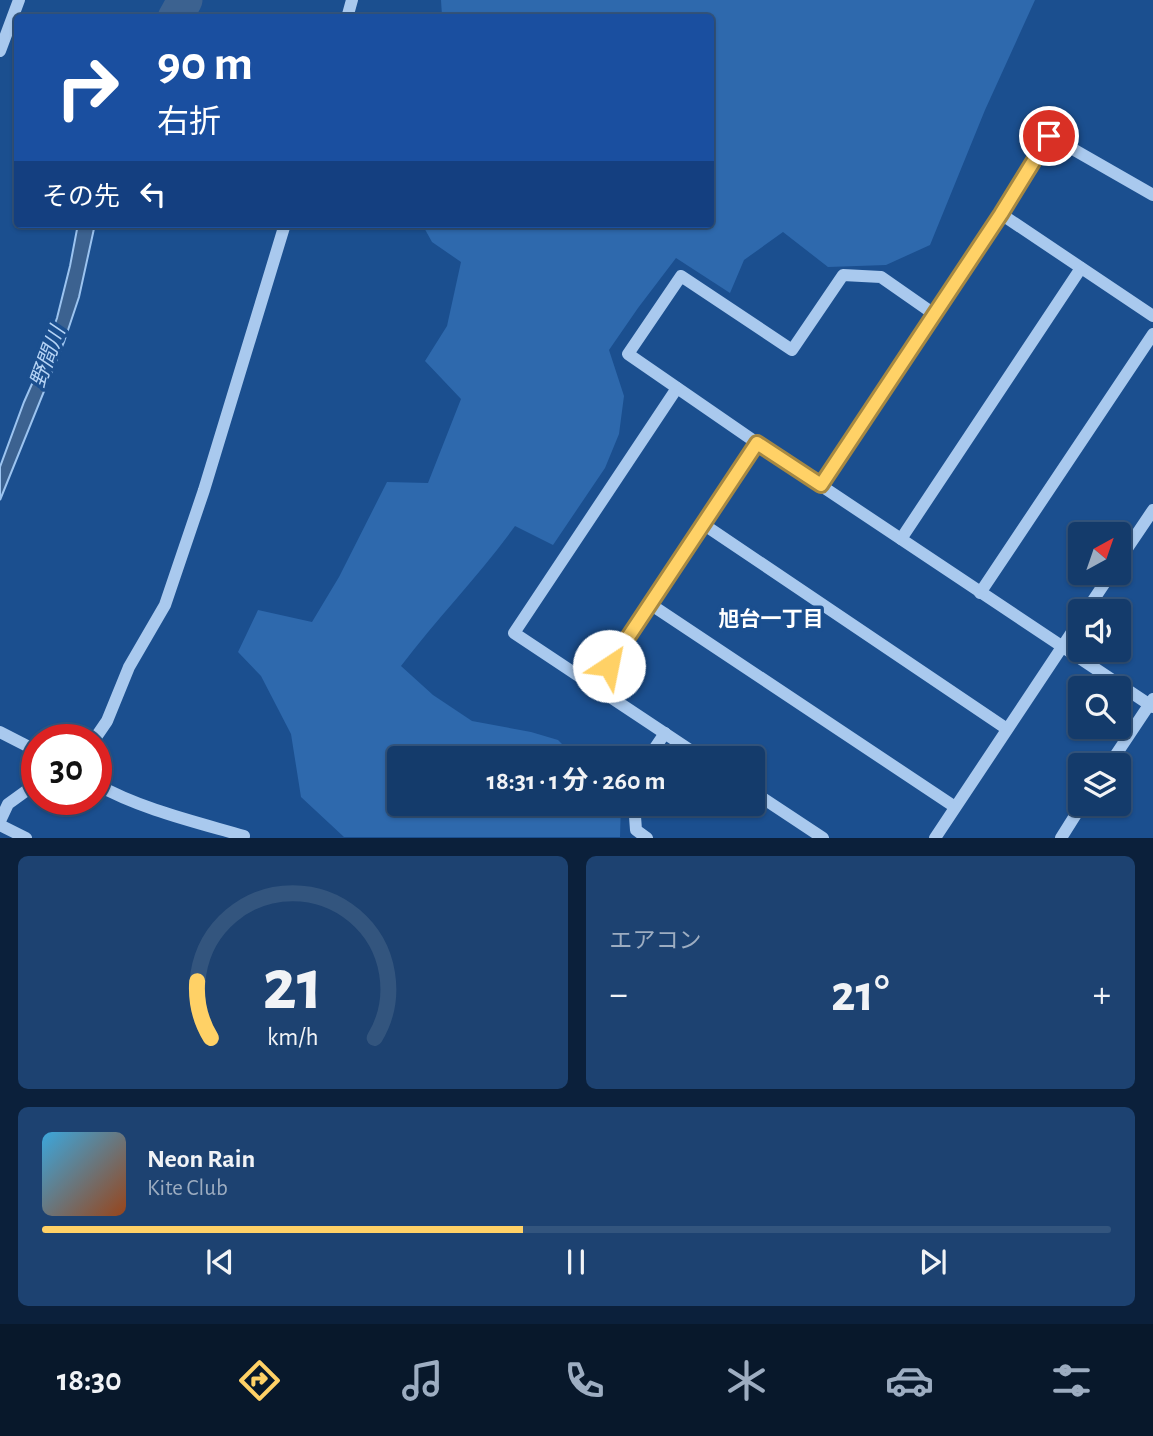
<!DOCTYPE html>
<html lang="ja">
<head>
<meta charset="utf-8">
<style>
  body { margin:0; font-family:"Alegreya Sans","Noto Sans JP",sans-serif; background:#1d4271; color:#f1f3f6; height:100vh; display:flex; flex-direction:column; font-size:26px; white-space:nowrap }
  * { box-sizing:border-box; margin:0 }
  p { font-size:23px; color:#9dadc1 }
  .icon { flex:none; width:38px; height:38px; fill:none; stroke:currentColor; stroke-width:2; stroke-linecap:round; stroke-linejoin:round }
  .map { position:relative; height:838px; overflow:hidden }
  .sheet { display:flex; flex-direction:column; gap:18px; padding:18px; background:#0b203b; flex:1 }
  .sheet>* { flex:none }
  .top-card { position:absolute; left:14px; top:14px; width:700px; height:214px; border-radius:7px; box-shadow:0 2px 5px #0004,0 0 0 2px #33557e; background:#1a4fa0; color:#fff; overflow:hidden }
  .needle { width:46px; rotate:40deg }
  .tools { position:absolute; left:1068px; top:522px; display:grid; gap:14px }
  .tools a { display:grid; place-items:center; width:63px; height:63px; border-radius:7px; background:#143b6b; box-shadow:0 2px 5px #0004,0 0 0 2px #33557e; font-size:35px }
  .speed { position:absolute; left:21px; top:724px; display:flex; gap:14px; font-size:35px; font-weight:700; text-align:center }
  .speed>* { display:grid; place-content:center; width:91px; height:91px; border-radius:50%; background:#143b6b; box-shadow:0 2px 5px #0004,0 0 0 2px #33557e; line-height:1 }
  .speed .limit { border:10px solid #d22; background:#fff; color:#111 }
  .pin { position:absolute; display:grid; place-items:center; width:60px; height:60px; color:#fff; margin:-30px; border:4px solid #fff; border-radius:50%; box-shadow:0 2px 7px #0007 }
  .me { position:absolute; width:77px; margin:-38px; rotate:34deg; stroke-linejoin:round; filter:drop-shadow(0 0 5px #0008) }
  .turn { display:flex; align-items:center; gap:24px; height:147px; padding:0 28px; font-size:32px }
  .turn .icon { width:91px; height:91px; stroke-width:2.5 }
  .turn b { display:block; font-size:49px; line-height:60px }
  .then { display:flex; align-items:center; height:66px; padding:0 28px; background:#0003; gap:14px; font-size:26px }
  .big { font-size:52px; font-weight:700; line-height:1.1 }
  .sheet .card { flex:1; display:flex; flex-direction:column; justify-content:center; gap:10px; min-width:0; padding:0 24px; border-radius:10px; background:#1d4271 }
  .sheet .dial { align-items:center; gap:0 }
  .dial svg { height:182px; overflow:visible; fill:none; stroke:#33557e; stroke-width:7; stroke-linecap:round; text-anchor:middle }
  .dial text { fill:#f1f3f6; stroke:none }
  .song { display:flex; align-items:center; gap:21px }
  .cover { width:84px; height:84px; border-radius:10px; background:linear-gradient(135deg,hsl(200 70% 55%),hsl(20 70% 35%)) }
  .played { height:7px; border-radius:4px; background:linear-gradient(90deg,#ffd166 45%,#33557e 45%) }
  .keys { display:flex; justify-content:space-around; direction:ltr }
  .heat { display:flex; justify-content:space-between; align-items:center; font-size:38px; direction:ltr }
  .sheet .tiles { flex:1; display:grid; gap:18px; grid-template-columns:1fr 1fr }
  .card:last-child { grid-column:span 2 }
  .trip { position:absolute; left:387px; top:746px; width:378px; height:70px; border-radius:7px; background:#143b6b; box-shadow:0 2px 5px #0004,0 0 0 2px #33557e; font-weight:700; line-height:70px; text-align:center }
  .dock { display:flex; height:112px; justify-content:space-around; align-items:center; background:#08182b; color:#9dadc1 }
  .dock .icon { width:49px; height:49px }
  .dock .on { color:#ffd166 }
  .dock b { font-size:32px; color:#f1f3f6 }
  .map>svg:first-child { display:block }
  .green { fill:#2e69ad }
  .water { fill:#3c6290; stroke:#9cc4f0; stroke-width:2 }
  .lines { fill:none; stroke-linecap:round; stroke-linejoin:round }
  .river { stroke:#3c6290; stroke-width:35 }
  .minor { stroke:#a9c9ee; stroke-width:12 }
  .route-casing { stroke:#a68842; stroke-width:18 }
  .route { stroke:#ffd166; stroke-width:12 }
  .labels { text-anchor:middle; dominant-baseline:central; stroke-width:7; stroke-linejoin:round; paint-order:stroke }
  .water-label { font-size:21px; font-style:italic; fill:#b5d3f5; stroke:#1b4f8f }
  .neighbourhood-label { font-size:21px; font-weight:bold; fill:#fff; stroke:#1b4f8f }
</style>
</head>
<body>
<div class="map">
<svg width="1153" height="838" viewBox="0 0 1153 838">
  <rect width="100%" height="100%" fill="#1b4f8f"/>
  <path class="green" d="M441,0H1035L985,110L930,245L886,265L828,267L783,232L744,260L730,293L676,258L638,308L609,350L624,396L619,434L605,468L553,545L515,526C480,575 437,618 401,666L433,695L472,721L531,732L558,740L576,758H399V803H621L620,837H344L301,797L291,734L261,676L238,652L258,610L312,622L339,577L387,482L428,483L461,399L425,361L447,326L461,262L432,242L422,224H710V18L448,17L442,16Z"/>
  <g class="water">
    <path d="M169,0H181L171,17H160Z"/>
    <path d="M78,224H95L79,297L64,342L0,500V467L24,402L40,366L57,318L70,266Z"/>
  </g>
  <g class="lines">
    <path class="river" d="M175,18L185,0"/>
    <g class="minor">
      <path d="M347,18L352,0"/>
      <path d="M0,51L19,0"/>
      <path d="M1001,214L1153,316"/>
      <path d="M934,314L881,277L843,275L792,350L681,276L628,354L757,443L1153,707"/>
      <path d="M677,388L514,633L702,758"/>
      <path d="M821,485L1001,214L1050,136L1153,195"/>
      <path d="M703,524L1007,729"/>
      <path d="M901,539L1081,268"/>
      <path d="M1118,562L1153,510"/>
      <path d="M980,593L1153,334"/>
      <path d="M650,604L955,807"/>
      <path d="M1086,611L1112,572"/>
      <path d="M595,687L757,443"/>
      <path d="M0,732L37,751"/>
      <path d="M94,740L107,721L129,667L165,605L204,490L285,224"/>
      <path d="M648,758L665,733"/>
      <path d="M1109,765L1153,699"/>
      <path d="M96,784C140,809 196,822 244,836"/>
      <path d="M752,791L823,838"/>
      <path d="M634,803L636,830L647,838"/>
      <path d="M0,821L8,804L37,783"/>
      <path d="M0,825L26,838"/>
      <path d="M935,838L1080,620"/>
      <path d="M1061,838L1083,803"/>
    </g>
  </g>
  <g class="lines">
    <defs>
      <path id="route" d="M609,666L757,443L821,485L1001,214L1049,136"/>
    </defs>
    <use href="#route" class="route-casing"/>
    <use href="#route" class="route"/>
  </g>
  <g class="labels">
    <g class="water-label">
      <text transform="translate(48 357) rotate(-70)">野間川</text>
    </g>
    <g class="neighbourhood-label">
      <text x="771" y="619">旭台一丁目</text>
    </g>
  </g>
</svg>
<div class="tools">
<a><svg class="needle" viewBox="-14 -14 28 28"><path d="M0-13l5 13h-10z" fill="#e53935"/><path d="M0 13l5-13h-10z" fill="#9dadc1"/></svg></a>
<a><svg class="icon" aria-label="sound" viewBox="0 0 24 24"><path d="M4 9h4l5-4v14l-5-4H4zM17 9q2 3 0 6"/></svg></a>
<a><svg class="icon" aria-label="search" viewBox="0 0 24 24"><circle cx="10" cy="10" r="6"/><path d="M15 15l6 6"/></svg></a>
<a><svg class="icon" aria-label="layers" viewBox="0 0 24 24"><path d="M12 4l9 5-9 5-9-5zM3 14l9 5 9-5"/></svg></a>
</div>
<div class="speed"><div class="limit">30</div></div>
<div class="pin" style="left:1049px;top:136px;background:#d93025"><svg class="icon" aria-label="arrive" viewBox="0 0 24 24"><path d="M6 21V4h12l-3 4 3 4H6"/></svg></div>
<svg class="me" style="left:609px;top:666px" viewBox="-20 -20 40 40"><circle r="19" fill="#fff"/><path d="M0-13L10 11 0 6-10 11z" fill="#ffd166"/></svg>
<div class="trip">18:31 · 1 分 · 260 m</div>
<div class="top-card">
<div class="turn"><svg class="icon" aria-label="right" viewBox="0 0 24 24"><path d="M7 20v-9h11M14 6l5 5-5 5"/></svg><div><b>90 m</b>右折</div></div>
<div class="then">その先<svg class="icon" aria-label="left" viewBox="0 0 24 24"><path d="M17 20v-9H6M10 6l-5 5 5 5"/></svg></div>
</div>
</div>
<section class="sheet">
<div class="tiles">
<div class="card dial"><svg viewBox="0 0 100 80">
<path d="M14 69A42 42 0 1 1 86 69"/>
<path d="M14 69A42 42 0 0 1 8 44" stroke="#ffd166"/>
<text x="50" y="56" font-size="32" font-weight="700">21</text>
<text x="50" y="72" font-size="11">km/h</text>
</svg></div>
<div class="card"><p>エアコン</p>
<div class="heat"><a>−</a><b class="big">21°</b><a>+</a></div>
</div>
<div class="card">
<div class="song"><i class="cover"></i><div><b>Neon Rain</b><p>Kite Club</p></div></div>
<div class="played"></div>
<div class="keys"><svg class="icon" aria-label="previous" viewBox="0 0 24 24"><path d="M18 5L8 12l10 7zM5 5v14"/></svg><svg class="icon" aria-label="pause" viewBox="0 0 24 24"><path d="M8 5v14M16 5v14"/></svg><svg class="icon" aria-label="next" viewBox="0 0 24 24"><path d="M6 5l10 7-10 7zM19 5v14"/></svg></div>
</div>
</div>
</section>
<nav class="dock">
<b>18:30</b>
<svg class="icon on" aria-label="directions" viewBox="0 0 24 24"><path d="M12 3l9 9-9 9-9-9zM9 14v-3h6M13 9l2 2-2 2"/></svg>
<svg class="icon" aria-label="music" viewBox="0 0 24 24"><path d="M9 18V5l10-2v13"/><circle cx="6" cy="18" r="3"/><circle cx="16" cy="16" r="3"/></svg>
<svg class="icon" aria-label="phone" viewBox="0 0 24 24"><path d="M5 4h4l2 5-3 2q2 4 5 5l2-3 5 2v4C11 20 4 13 5 4z"/></svg>
<svg class="icon" aria-label="climate" viewBox="0 0 24 24"><path d="M12 3v18M4 7l16 10M4 17L20 7"/></svg>
<svg class="icon" aria-label="car" viewBox="0 0 24 24"><path d="M5 17H2v-5l4-1 3-4h7l3 4 3 1v5h-3M9 17h6M6 11h13"/><circle cx="7" cy="17" r="2"/><circle cx="17" cy="17" r="2"/></svg>
<svg class="icon" aria-label="filters" viewBox="0 0 24 24"><path d="M4 7h16M4 17h16"/><circle cx="9" cy="7" r="2"/><circle cx="15" cy="17" r="2"/></svg>
</nav>
</body>
</html>
